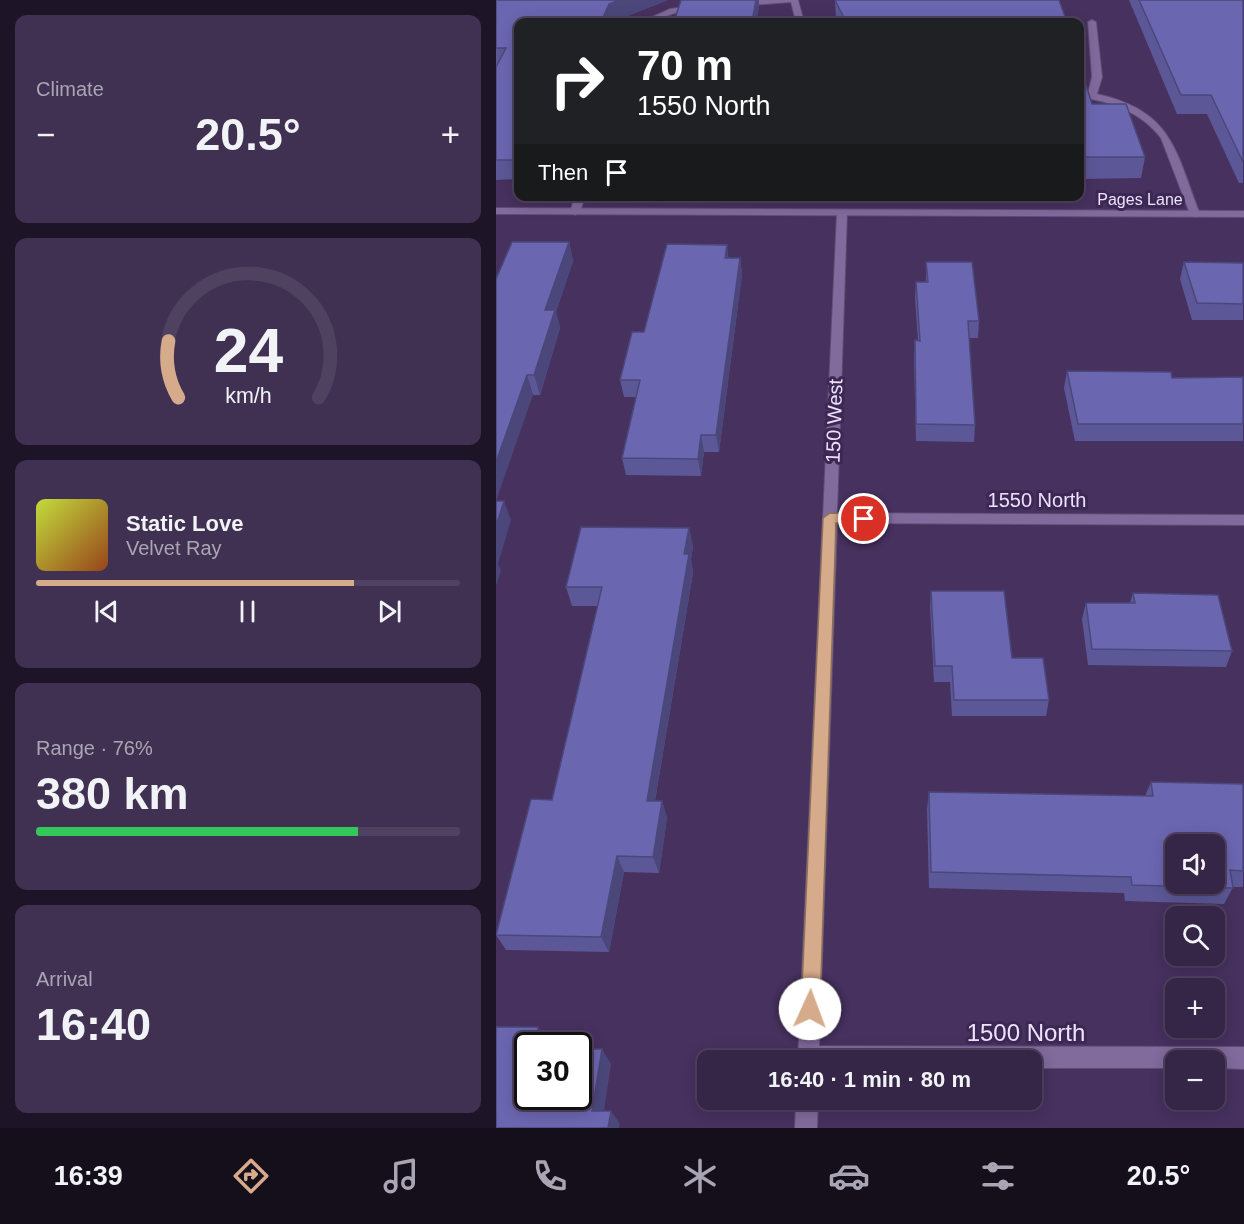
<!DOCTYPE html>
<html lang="en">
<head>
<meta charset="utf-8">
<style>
  body { margin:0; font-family:Arial,sans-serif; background:#403152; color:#f1f3f6; height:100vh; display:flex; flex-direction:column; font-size:22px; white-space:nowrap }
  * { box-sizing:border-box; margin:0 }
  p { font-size:20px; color:#aaa5b4 }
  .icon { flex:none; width:33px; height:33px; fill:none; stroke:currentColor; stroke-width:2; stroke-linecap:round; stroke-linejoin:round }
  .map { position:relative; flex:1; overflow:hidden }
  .panel { display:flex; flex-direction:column; gap:15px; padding:15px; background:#1d1427; width:496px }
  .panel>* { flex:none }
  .top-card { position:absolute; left:18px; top:18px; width:570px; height:183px; border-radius:12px; box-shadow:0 3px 15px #0003,0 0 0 2px #4f4260; background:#202124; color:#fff; overflow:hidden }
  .tools { position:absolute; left:669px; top:834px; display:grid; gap:12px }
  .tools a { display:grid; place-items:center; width:60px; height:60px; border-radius:12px; background:#352547; box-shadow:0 3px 15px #0003,0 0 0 2px #4f4260; font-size:30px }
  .speed { position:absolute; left:18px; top:1032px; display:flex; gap:12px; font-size:30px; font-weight:700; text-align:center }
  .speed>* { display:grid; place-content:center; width:78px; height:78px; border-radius:50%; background:#352547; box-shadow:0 3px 15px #0003,0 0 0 2px #4f4260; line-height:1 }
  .speed .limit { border:3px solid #111; border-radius:9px; background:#fff; color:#111 }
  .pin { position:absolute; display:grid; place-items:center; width:51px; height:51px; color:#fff; margin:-26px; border:3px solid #fff; border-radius:50%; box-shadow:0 2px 6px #0007 }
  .me { position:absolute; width:66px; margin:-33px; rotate:2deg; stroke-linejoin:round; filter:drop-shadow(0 0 4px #0008) }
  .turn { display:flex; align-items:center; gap:21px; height:126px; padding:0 24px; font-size:27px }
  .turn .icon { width:78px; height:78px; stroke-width:2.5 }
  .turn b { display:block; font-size:42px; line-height:51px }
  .then { display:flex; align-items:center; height:57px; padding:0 24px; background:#0003; gap:12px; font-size:22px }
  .big { font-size:45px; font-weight:700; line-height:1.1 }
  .panel .tile { flex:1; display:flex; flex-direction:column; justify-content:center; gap:9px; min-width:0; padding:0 21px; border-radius:12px; background:#403152 }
  .panel .dial { align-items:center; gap:0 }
  .dial svg { height:156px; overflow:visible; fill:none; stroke:#4f4260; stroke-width:7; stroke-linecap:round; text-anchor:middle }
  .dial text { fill:#f1f3f6; stroke:none }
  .song { display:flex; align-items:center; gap:18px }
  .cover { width:72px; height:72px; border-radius:9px; background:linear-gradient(135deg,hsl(70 70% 55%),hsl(20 70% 35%)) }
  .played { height:6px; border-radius:3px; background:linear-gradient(90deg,#d6ab8b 75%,#4f4260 75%) }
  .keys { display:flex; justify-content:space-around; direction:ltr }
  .heat { display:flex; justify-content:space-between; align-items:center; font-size:33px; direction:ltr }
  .charge { height:9px; border-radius:4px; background:linear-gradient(90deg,#34c759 76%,#4f4260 0) }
  .trip { position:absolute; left:201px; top:1050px; width:345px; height:60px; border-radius:12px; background:#352547; box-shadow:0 3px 15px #0003,0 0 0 2px #4f4260; font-weight:700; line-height:60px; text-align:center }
  .tab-bar { display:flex; height:96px; justify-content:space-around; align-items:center; background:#150f1c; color:#aaa5b4 }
  .tab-bar .icon { width:42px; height:42px }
  .tab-bar .on { color:#d6ab8b }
  .tab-bar b { font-size:27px; color:#f1f3f6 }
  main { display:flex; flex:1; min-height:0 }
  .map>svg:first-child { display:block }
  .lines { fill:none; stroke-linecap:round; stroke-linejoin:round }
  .minor-casing { stroke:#604c73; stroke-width:2 }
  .tertiary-casing { stroke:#604c73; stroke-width:2 }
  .minor { fill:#816a9c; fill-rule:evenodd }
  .tertiary { fill:#816a9c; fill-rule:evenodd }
  .wall { fill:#5c5897 }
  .shaded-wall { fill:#4b477b }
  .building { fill:#6b66b0; stroke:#4b477b; stroke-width:1.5; fill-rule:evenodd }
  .route { fill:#d6ab8b; stroke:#8b6f5a; stroke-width:1.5 }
  .labels { text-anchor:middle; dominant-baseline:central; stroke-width:6; stroke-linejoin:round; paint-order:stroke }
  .far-street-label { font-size:16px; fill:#ede1fd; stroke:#3d2753 }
  .street-label { font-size:20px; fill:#ede1fd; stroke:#3d2753 }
  .near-street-label { font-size:24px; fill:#ede1fd; stroke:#3d2753 }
</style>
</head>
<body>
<main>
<section class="panel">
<div class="tile"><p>Climate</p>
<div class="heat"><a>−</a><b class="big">20.5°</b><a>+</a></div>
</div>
<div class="tile dial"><svg viewBox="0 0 100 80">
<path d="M14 69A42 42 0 1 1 86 69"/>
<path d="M14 69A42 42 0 0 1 9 40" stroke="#d6ab8b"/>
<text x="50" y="56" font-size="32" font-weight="700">24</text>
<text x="50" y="72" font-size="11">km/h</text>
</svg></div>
<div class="tile">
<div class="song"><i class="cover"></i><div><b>Static Love</b><p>Velvet Ray</p></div></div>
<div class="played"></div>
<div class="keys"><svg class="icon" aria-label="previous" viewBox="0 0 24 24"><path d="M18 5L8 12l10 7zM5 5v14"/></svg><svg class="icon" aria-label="pause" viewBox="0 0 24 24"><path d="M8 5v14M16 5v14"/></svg><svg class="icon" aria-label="next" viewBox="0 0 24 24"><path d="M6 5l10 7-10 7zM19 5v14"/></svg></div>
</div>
<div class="tile"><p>Range · 76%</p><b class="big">380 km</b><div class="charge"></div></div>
<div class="tile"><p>Arrival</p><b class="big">16:40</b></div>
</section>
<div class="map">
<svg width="748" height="1128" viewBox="0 0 748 1128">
  <rect width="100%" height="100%" fill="#47315f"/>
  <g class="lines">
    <defs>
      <g id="minor">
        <path d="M263,0H302L308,22H300L295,2L243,6L239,4Z"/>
        <path d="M201,5L205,7L204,9L179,13L155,22H145L174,9Z"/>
        <path d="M596,20L600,22L606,77L601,94C677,111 679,150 704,214L703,216L699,217L694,214L665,138C645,112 616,102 584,97V91L592,93L596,77L592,22Z"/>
        <path d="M79,196H89L84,212L79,215L74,212Z"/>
        <path d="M346,210L351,213L341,513L748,515V525L341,523L323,1046L748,1047V1069L718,1068V1060H680V1068H536V1060H302L341,213Z"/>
        <path d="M300,1100H322L321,1128H299Z"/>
      </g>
      <path id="tertiary" d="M0,208L748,211V217L0,214Z"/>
    </defs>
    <use href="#minor" class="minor-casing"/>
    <use href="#tertiary" class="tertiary-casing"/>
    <use href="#minor" class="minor"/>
    <use href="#tertiary" class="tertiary"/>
  </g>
  <g class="wall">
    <path d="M0,0H172L116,22H22V179L0,180Z"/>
    <path d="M339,0L571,22H341L340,19Z"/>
    <path d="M633,0H747V183H743L711,114H681Z"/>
    <path d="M584,64L585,76L596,104L649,157L645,178L584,179Z"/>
    <path d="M73,242L77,261L60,312L64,328L44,395H37L0,279Z"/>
    <path d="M233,258H244L246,274L223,452H208L205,476L130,475L126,458L140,397H128L124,380Z"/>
    <path d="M430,262L483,321L482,338H473L479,425L478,442L420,441L418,357L419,340L422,341L419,298L420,282H430Z"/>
    <path d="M688,262L747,263V320H696L684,279Z"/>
    <path d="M571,371L676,378L747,377V441H579L568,388Z"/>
    <path d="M193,528L197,547L195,559L197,573L159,801H166L171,818L163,873L128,872L113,952L10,950L0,935L56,800L102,606H76L70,587Z"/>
    <path d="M435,591L516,658L553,700L550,716H456L454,682H438L434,607Z"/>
    <path d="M637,593L736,651L730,667L592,665L586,619L590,603H634Z"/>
    <path d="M655,782L747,784V887H737L728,904L629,901L628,893L433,888L431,809L433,792L649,796Z"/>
  </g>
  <g class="shaded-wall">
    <path d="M123,0H172L116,22H105L113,4Z"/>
    <path d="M260,0H263V6L261,22H256Z"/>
    <path d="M73,242L77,261L60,312L64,328L44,395L38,375L49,310Z"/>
    <path d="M231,245L233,261L229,258Z"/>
    <path d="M244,258L246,274L223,452L220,435Z"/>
    <path d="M31,375L37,395L0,501V462Z"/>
    <path d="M205,435L208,452L205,476L202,459Z"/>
    <path d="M8,501L15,520L2,564L5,571L0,586V526Z"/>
    <path d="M193,528L197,547L195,559L197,573L156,818L151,801Z"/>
    <path d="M166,801L171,818L163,873L157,857Z"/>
    <path d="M121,856L128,872L113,952L105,937Z"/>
    <path d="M42,1027L53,1042V1046H39Z"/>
    <path d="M106,1049L115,1064L106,1124L96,1111Z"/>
    <path d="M115,1111L124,1124L123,1128H112Z"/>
  </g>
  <g class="building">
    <path d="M0,0H123L113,4L105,22H22V160H0V67L10,48H0Z"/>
    <path d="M185,0H260L256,22H178Z"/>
    <path d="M339,0H563L571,22H350Z"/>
    <path d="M643,0H747V162L715,95H685Z"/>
    <path d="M584,64L585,70V76L588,79L596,104H630L649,157H584Z"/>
    <path d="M16,242H73L49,310H59L38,375H31L0,462V279Z"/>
    <path d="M171,244L231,245L229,258H244L220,435H205L202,459L126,458L144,380H124L136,332H148Z"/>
    <path d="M430,262H476L483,321H472L479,425L420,424L419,340L424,341L420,282H432Z"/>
    <path d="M688,262L747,263V304L701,303Z"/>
    <path d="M571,371L675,372L676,378L747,377V424H582Z"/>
    <path d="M0,501H8L0,526Z"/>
    <path d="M85,527L193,528L188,554H193L151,801H166L157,857L121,856L105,937L0,935L35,799L56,800L106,587H70Z"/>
    <path d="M435,591H508L516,658H547L553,700H458L456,666H439Z"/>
    <path d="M637,593L722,595L736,651L596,649L590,603H639Z"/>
    <path d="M655,782L747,784V871L734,870L737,888L636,885L635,877L435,872L433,792L657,796ZM680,844H718V884H680Z"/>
    <path d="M0,1027H42L39,1046H32V1096H82V1049H106L96,1111H115L112,1128H0Z"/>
  </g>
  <path class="route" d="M334,513L368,514L375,519L368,523H340L324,1009L321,1016L314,1019L308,1016L305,1009L327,518Z"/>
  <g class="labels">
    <g class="far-street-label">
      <text x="644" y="199">Pages Lane</text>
    </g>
    <g class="street-label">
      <text transform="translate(338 421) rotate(-88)">150 West</text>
      <text x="541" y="500">1550 North</text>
    </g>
    <g class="near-street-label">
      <text x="530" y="1032">1500 North</text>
    </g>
  </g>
</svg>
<div class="tools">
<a><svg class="icon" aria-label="sound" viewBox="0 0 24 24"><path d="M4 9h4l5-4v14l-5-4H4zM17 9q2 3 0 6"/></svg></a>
<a><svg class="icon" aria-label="search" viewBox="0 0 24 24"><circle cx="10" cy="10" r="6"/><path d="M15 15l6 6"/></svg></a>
<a>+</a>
<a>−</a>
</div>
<div class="speed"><div class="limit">30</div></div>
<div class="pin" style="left:368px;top:519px;background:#d93025"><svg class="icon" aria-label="arrive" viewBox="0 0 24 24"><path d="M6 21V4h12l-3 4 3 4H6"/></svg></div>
<svg class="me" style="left:314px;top:1009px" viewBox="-20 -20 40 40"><circle r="19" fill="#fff"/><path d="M0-13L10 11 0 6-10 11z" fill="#d6ab8b"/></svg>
<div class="trip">16:40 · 1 min · 80 m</div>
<div class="top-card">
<div class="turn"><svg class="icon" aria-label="right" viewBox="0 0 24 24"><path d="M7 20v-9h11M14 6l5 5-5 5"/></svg><div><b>70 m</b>1550 North</div></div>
<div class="then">Then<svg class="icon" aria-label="arrive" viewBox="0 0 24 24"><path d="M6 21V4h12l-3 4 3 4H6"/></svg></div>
</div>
</div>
</main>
<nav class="tab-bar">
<b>16:39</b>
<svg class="icon on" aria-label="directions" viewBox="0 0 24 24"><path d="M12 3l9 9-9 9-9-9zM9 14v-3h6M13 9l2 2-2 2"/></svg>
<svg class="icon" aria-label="music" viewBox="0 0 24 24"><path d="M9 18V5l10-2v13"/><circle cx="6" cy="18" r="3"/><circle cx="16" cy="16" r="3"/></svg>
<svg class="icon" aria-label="phone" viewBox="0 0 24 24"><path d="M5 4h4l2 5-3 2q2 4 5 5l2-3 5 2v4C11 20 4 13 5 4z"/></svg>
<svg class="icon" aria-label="climate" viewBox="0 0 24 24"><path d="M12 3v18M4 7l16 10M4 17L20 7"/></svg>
<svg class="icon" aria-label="car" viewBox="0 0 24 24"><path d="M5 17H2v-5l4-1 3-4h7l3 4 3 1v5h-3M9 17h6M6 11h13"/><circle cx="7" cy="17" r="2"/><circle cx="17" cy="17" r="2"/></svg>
<svg class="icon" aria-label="filters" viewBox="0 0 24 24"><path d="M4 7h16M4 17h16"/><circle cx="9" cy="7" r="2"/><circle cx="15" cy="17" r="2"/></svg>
<b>20.5°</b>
</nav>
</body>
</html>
